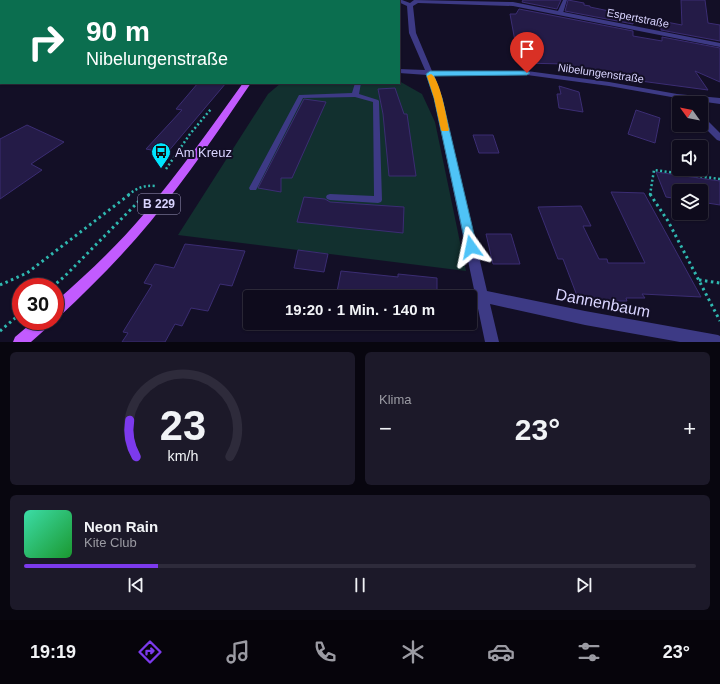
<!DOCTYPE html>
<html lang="de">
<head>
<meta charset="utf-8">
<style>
  body { margin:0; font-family:Arial,sans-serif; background:#1c1929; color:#f1f3f6; height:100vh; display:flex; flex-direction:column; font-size:15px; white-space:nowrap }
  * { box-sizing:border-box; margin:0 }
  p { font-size:13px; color:#9b9ba3 }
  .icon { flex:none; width:22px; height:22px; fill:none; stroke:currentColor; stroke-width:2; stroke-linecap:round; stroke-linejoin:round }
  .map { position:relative; height:342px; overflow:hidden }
  .sheet { display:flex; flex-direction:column; gap:10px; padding:10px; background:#08060f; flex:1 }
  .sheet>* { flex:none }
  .banner { position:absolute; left:0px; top:0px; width:400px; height:84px; box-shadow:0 1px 3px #0004,0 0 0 1px #2e2b3b; background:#0b6e4f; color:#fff; overflow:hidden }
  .needle { width:26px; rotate:303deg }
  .controls { position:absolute; left:672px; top:96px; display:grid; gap:8px }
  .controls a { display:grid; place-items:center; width:36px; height:36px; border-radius:4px; background:#0e0b1c; box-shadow:0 1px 3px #0004,0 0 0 1px #2e2b3b; font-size:20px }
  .speed { position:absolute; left:12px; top:278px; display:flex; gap:8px; font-size:20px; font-weight:700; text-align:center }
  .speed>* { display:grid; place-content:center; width:52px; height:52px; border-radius:50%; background:#0e0b1c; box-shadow:0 1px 3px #0004,0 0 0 1px #2e2b3b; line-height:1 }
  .speed .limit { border:6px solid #d22; background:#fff; color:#111 }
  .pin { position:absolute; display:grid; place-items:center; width:34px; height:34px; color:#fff; margin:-41px -17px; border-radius:50% 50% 50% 0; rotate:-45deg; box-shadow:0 0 4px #0007 }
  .pin .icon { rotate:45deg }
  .me { position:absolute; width:44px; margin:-22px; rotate:348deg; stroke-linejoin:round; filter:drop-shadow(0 0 3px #0008) }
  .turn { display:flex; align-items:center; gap:14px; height:84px; padding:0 20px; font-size:18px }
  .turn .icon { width:52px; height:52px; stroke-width:2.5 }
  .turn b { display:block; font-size:28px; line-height:34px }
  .big { font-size:30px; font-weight:600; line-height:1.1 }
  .sheet .widget { flex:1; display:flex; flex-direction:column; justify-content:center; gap:6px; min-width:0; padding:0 14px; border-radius:6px; background:#1c1929 }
  .sheet .dial { align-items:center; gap:0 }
  .dial svg { height:104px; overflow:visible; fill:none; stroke:#2e2b3b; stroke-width:7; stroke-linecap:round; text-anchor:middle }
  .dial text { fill:#f1f3f6; stroke:none }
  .song { display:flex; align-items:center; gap:12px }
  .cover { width:48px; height:48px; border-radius:6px; background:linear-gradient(135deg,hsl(160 70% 55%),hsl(130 70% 35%)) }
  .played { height:4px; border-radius:2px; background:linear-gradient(90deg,#7c3aed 20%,#2e2b3b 20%) }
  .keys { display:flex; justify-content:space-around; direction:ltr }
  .heat { display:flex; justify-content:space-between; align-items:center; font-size:22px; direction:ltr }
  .sheet .tiles { flex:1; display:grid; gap:10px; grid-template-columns:1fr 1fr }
  .widget:last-child { grid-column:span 2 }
  .trip { position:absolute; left:243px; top:290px; width:234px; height:40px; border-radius:4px; background:#0e0b1c; box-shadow:0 1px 3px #0004,0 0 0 1px #2e2b3b; font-weight:600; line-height:40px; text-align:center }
  .dock { display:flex; height:64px; justify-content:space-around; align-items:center; background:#06040b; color:#9b9ba3 }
  .dock .icon { width:28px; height:28px }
  .dock .selected { color:#7c3aed }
  .dock b { font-size:18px; color:#f1f3f6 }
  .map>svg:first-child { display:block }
  .green { fill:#12302f }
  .building { fill:#241b47; stroke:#3b2d73 }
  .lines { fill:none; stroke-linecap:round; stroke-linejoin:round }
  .path-far2 { stroke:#2fb8b0; stroke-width:1.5; stroke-dasharray:1.5 2; stroke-linecap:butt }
  .path-far1 { stroke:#2fb8b0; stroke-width:2.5; stroke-dasharray:2 2.5; stroke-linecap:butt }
  .path { stroke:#2fb8b0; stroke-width:3; stroke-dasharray:2.5 3.5; stroke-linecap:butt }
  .service { fill:#3d3a85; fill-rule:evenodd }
  .minor { fill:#3d3a85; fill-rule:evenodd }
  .primary { fill:#c25bff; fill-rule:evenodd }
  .route { fill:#4fc3f7; stroke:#337fa1 }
  .slow { fill:#f59e0b }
  .labels { text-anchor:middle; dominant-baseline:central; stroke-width:4; stroke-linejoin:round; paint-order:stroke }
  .far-street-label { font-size:11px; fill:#d9d4ff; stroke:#130f26 }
  .shield { fill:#130f26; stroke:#9e99be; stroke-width:1 }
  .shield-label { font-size:12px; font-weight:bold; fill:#d9d4ff }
  .poi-label { font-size:13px; fill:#d9d4ff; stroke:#130f26; text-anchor:start }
  .near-street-label { font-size:16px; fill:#d9d4ff; stroke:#130f26 }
</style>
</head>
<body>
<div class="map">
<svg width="720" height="342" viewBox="0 0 720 342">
  <rect width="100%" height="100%" fill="#130f26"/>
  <path class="green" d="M399,81L422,94L435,122L466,271L178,235L268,94L281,83H399Z"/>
  <g class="building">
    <path d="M523,0H561L557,9L522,2Z"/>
    <path d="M568,0L584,3V5L590,6V7L633,16V24L565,11Z"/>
    <path d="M681,0H705L708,23L720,25V41L661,30V21L682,25Z"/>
    <path d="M519,9L633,31V36L662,41V37L720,48V82L695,71L708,90L633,80L632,77L567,68V64L519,63L510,14H516Z"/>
    <path d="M198,83H226L167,153L146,149L182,110L176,109Z"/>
    <path d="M559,86L579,92L583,112L559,108L557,94H561Z"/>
    <path d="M395,88L404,114H407L416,176H389L383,114L378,89Z"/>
    <path d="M304,99L326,102L292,178H281V192L258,188Z"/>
    <path d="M636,110L660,118L655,143L628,134Z"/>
    <path d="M27,125L64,142L31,164L42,170L0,199V139Z"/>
    <path d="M473,135H493L499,153H479Z"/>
    <path d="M656,172L720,181V205L701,202V191H679V199L666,197Z"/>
    <path d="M611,192L644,193L701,297L642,294L645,298H626L627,301H579L563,259H558L538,207L581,206L591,226H583L599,259H607L608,263H645Z"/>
    <path d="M304,197L325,199L330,202L404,207L403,233L297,222Z"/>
    <path d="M486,234H511L520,264H493Z"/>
    <path d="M185,244L245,251L232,286L220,284L208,311L191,308L182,326L175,324L165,342H122L128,333L123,332L152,285L144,283L155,264L174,268Z"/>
    <path d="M298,250L328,254L324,272L294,268Z"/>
    <path d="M341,271L398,277V274L437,278V297H336Z"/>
  </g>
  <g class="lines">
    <path class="path-far2" d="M15,1L17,0"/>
    <g class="path-far1">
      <path d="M166,169L190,134L211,109"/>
      <path d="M128,195C137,188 144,185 155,186"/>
      <path d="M650,195L654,170L720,179"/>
    </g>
    <g class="path">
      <path d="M650,194L668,221L720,321"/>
      <path d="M699,280L720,283"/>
      <path d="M0,285L27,273L130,194"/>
      <path d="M52,287L65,276L144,196"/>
      <path d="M0,331L21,313"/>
    </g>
    <g class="service">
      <path d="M563,0H567L563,13L560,15L557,13Z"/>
      <path d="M355,83H361L359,94L378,100L379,101L382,200L381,202L378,203L330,200L327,199L326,197L327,195L330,194L374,196L373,102L355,97L303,98L256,190H250L249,188L299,95L352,93Z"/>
    </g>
    <g class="minor">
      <path d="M394,0H402L410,3L414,0L513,2L720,43V47L513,6L418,3L413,6L416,33L432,71H527L609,82L677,94L720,98V104L677,98L609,86L527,75H434L442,98L487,291L585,311L718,335L720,336V342H680L585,325L490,304L499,342H485L434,98L427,75L399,73V69L425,70L409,33L407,6Z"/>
      <path d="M701,116L704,117L720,133V141L717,140L701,124Z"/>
    </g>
    <g class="primary">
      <path d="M243,83H251C219,130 187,177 151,221C123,255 92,286 60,316L55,317V302C86,275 117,246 144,214C179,172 211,128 243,83Z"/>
      <path d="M34,321H51L49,326L31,342H13L15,337Z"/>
    </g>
  </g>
  <path class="route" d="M430,71H527L530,73L527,75L434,76L442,98L477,247L475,250L471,251L468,250L466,247L434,98L426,74Z"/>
  <path class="slow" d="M431,74C440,78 447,119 449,130L448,131H442L441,130L434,98L427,76Z"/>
  <defs>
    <symbol id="bus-pin" viewBox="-11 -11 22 30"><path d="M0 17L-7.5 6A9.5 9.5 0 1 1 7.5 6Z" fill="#00e5ff" stroke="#130f26"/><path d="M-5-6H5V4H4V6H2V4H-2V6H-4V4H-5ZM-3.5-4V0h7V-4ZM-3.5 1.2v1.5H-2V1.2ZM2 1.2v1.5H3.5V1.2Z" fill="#111"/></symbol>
  </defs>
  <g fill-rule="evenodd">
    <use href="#bus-pin" x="150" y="141" width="22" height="30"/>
  </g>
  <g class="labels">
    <g class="far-street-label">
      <text transform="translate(638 18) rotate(11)">Espertstraße</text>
      <text transform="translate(601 73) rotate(8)">Nibelungenstraße</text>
    </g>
    <rect class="shield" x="138" y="194" width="42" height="20" rx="3"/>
    <g class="shield-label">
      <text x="159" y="204">B 229</text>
    </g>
    <g class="poi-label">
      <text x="175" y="152">Am Kreuz</text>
    </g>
    <g class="near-street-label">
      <text transform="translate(603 303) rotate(11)">Dannenbaum</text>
    </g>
  </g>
</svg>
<div class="controls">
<a><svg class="needle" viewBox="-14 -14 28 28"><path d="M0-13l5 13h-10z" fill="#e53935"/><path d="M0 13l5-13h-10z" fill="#9b9ba3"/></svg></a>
<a><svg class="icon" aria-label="sound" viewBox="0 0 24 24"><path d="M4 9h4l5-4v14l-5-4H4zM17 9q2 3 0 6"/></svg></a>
<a><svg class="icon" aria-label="layers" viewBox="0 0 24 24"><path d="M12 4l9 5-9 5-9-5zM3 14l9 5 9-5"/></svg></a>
</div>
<div class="speed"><div class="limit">30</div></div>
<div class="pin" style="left:527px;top:73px;background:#d93025"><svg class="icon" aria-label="arrive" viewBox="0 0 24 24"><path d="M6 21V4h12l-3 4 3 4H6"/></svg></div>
<svg class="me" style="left:471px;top:247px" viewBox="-20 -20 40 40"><path d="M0-17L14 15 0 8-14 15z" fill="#4fc3f7" stroke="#fff" stroke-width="4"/></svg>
<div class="trip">19:20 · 1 Min. · 140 m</div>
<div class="banner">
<div class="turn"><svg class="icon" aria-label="right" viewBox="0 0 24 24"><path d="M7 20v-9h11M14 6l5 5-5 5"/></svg><div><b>90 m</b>Nibelungenstraße</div></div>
</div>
</div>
<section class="sheet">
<div class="tiles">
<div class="widget dial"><svg viewBox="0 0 100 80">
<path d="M14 69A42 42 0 1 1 86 69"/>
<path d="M14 69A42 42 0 0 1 9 41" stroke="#7c3aed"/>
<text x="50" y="56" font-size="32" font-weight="700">23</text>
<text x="50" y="72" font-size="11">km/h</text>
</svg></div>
<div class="widget"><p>Klima</p>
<div class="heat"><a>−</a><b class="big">23°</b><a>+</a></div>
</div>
<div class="widget">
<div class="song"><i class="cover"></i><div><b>Neon Rain</b><p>Kite Club</p></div></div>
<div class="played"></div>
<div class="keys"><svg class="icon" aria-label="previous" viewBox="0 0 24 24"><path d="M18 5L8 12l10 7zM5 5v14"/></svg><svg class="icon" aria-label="pause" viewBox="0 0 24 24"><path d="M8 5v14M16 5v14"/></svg><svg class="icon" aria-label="next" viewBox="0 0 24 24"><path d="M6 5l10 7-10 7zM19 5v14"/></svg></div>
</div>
</div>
</section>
<nav class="dock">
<b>19:19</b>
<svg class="icon selected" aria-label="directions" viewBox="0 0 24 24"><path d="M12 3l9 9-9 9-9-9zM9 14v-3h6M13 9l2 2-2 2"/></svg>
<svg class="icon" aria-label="music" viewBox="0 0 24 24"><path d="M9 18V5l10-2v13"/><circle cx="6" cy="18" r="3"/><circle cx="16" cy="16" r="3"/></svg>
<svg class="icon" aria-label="phone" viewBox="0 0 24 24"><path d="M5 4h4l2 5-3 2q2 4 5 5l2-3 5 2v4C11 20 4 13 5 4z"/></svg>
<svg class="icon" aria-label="climate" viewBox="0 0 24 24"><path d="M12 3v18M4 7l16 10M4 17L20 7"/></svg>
<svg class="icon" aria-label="car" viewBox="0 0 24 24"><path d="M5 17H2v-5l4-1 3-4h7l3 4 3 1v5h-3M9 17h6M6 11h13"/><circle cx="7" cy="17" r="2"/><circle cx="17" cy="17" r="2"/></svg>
<svg class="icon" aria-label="filters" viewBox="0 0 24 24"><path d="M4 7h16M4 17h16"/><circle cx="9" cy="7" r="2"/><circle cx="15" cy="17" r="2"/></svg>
<b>23°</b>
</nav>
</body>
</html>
